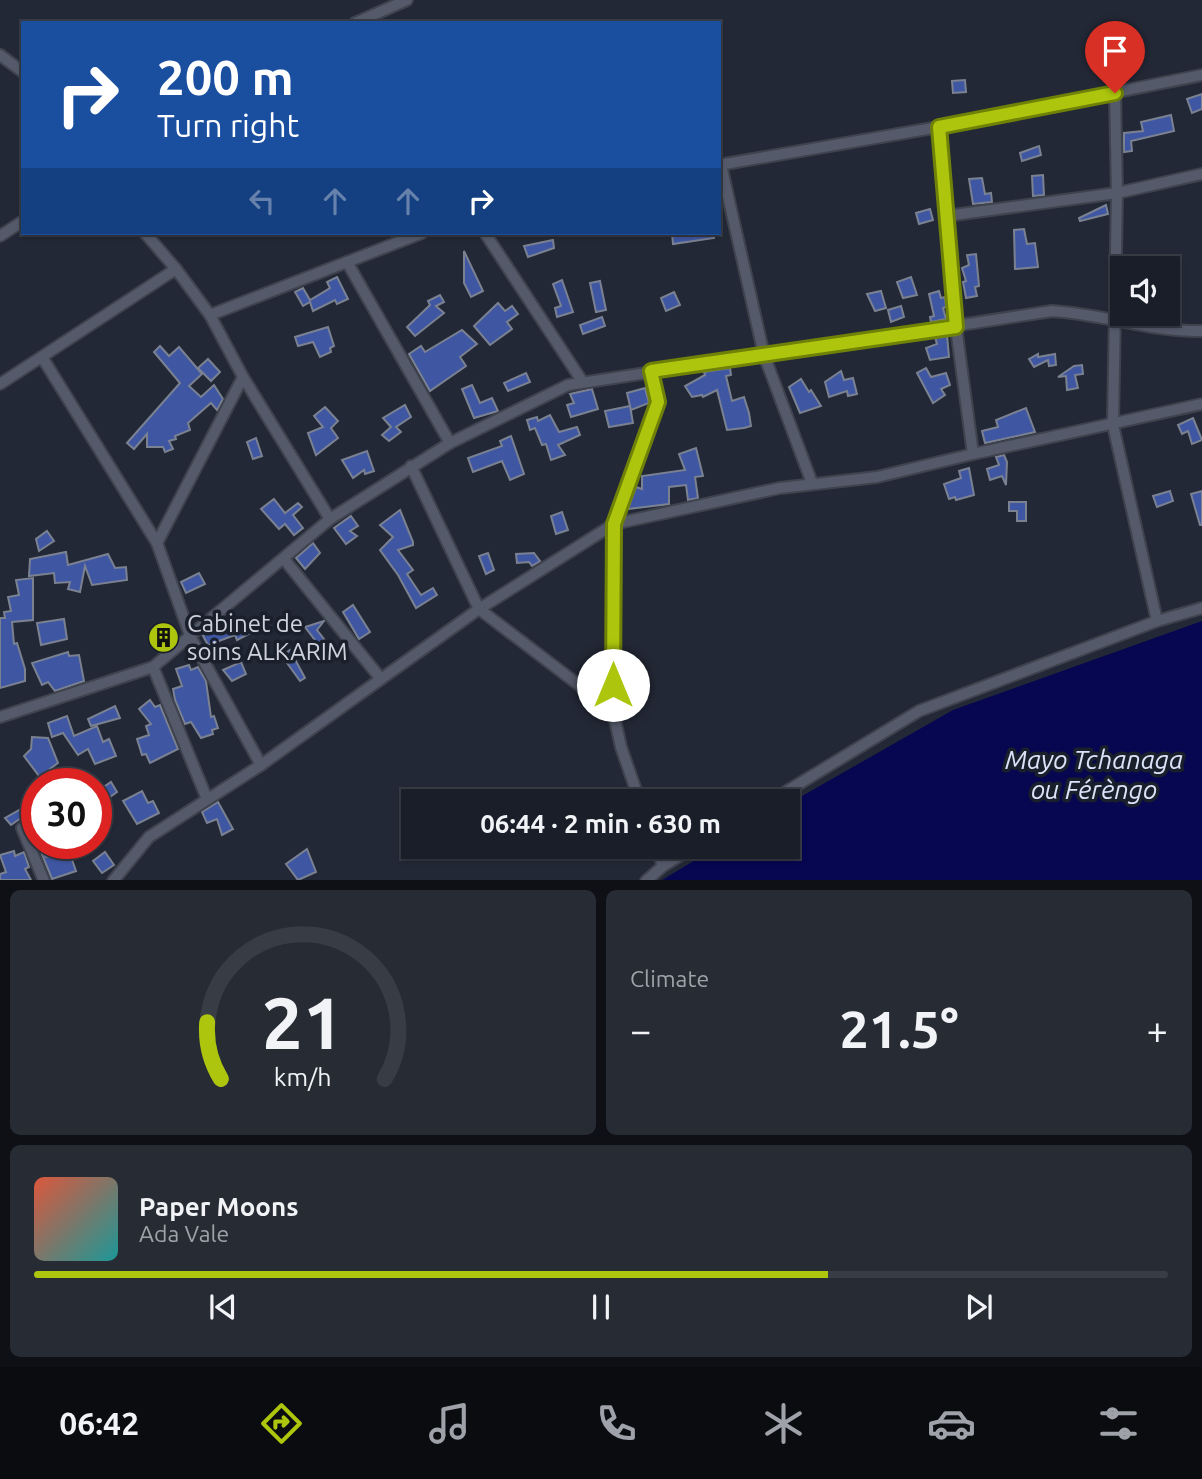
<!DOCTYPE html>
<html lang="en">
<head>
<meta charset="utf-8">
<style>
  body { margin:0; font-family:Ubuntu,sans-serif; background:#272b34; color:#f1f3f6; height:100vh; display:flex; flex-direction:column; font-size:26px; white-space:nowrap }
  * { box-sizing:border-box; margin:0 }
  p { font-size:23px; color:#9fa2a8 }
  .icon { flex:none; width:38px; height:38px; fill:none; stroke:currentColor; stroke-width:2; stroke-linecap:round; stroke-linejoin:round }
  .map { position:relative; height:880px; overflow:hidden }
  .drawer { display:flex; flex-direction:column; gap:10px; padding:10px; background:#0e1016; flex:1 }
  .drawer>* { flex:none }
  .top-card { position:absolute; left:21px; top:21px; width:700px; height:214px; border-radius:0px; box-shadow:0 2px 5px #0004,0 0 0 2px #383c45; background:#1a4fa0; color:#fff; overflow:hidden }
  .buttons { position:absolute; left:1110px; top:256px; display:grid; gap:14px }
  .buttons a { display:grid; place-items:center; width:70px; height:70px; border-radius:0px; background:#1a1e28; box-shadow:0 2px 5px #0004,0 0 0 2px #383c45; font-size:35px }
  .speed { position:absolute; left:21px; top:768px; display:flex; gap:14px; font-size:35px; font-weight:700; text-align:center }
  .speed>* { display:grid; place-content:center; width:91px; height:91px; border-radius:50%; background:#1a1e28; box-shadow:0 2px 5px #0004,0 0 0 2px #383c45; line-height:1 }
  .speed .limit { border:10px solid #d22; background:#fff; color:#111 }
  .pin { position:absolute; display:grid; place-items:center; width:60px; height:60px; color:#fff; margin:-72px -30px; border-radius:50% 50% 50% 0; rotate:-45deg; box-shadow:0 0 7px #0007 }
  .pin .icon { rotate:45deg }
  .me { position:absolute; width:77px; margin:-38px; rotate:0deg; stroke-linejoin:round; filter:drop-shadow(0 0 5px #0008) }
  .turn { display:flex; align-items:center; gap:24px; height:147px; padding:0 21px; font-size:32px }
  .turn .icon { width:91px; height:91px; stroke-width:2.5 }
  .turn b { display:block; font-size:49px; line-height:60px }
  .lanes { display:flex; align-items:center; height:66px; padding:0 21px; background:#0003; justify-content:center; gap:35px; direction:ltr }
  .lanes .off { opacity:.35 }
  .big { font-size:52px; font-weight:700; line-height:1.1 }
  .drawer .tile { flex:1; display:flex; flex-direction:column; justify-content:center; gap:10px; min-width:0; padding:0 24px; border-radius:10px; background:#272b34 }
  .drawer .dial { align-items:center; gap:0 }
  .dial svg { height:182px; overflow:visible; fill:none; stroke:#383c45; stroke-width:7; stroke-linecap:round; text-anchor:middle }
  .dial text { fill:#f1f3f6; stroke:none }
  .song { display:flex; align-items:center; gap:21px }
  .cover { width:84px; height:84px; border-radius:10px; background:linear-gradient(135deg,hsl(10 70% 55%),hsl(180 70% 35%)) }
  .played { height:7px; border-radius:4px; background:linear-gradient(90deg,#adc60d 70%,#383c45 70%) }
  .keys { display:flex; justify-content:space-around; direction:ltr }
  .heat { display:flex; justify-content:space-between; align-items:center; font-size:38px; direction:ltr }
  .drawer .tiles { flex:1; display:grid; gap:10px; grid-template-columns:1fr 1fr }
  .tile:last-child { grid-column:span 2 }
  .trip { position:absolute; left:401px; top:789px; width:399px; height:70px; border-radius:0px; background:#1a1e28; box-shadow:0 2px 5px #0004,0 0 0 2px #383c45; font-weight:700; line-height:70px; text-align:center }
  .tabs { display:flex; height:112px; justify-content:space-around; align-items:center; background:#0a0c10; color:#9fa2a8 }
  .tabs .icon { width:49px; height:49px }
  .tabs .current { color:#adc60d }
  .tabs b { font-size:32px; color:#f1f3f6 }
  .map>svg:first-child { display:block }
  .water { fill:#060750 }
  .building { fill:#3f57a3; stroke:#7a8191; stroke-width:2 }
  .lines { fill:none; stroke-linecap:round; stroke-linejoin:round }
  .minor-casing { stroke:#3f434e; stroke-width:14 }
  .minor { stroke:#545a6a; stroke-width:10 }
  .route-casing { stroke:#708108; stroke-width:18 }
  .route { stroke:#adc60d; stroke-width:12 }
  .labels { text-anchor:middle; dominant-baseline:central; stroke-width:7; stroke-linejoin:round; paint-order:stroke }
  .poi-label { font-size:24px; fill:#cfd2db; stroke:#1a1f2c; text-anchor:start }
  .water-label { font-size:26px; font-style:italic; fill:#dae3f8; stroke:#1a1f2c }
</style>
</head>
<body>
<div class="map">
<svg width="1202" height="881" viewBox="0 0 1202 881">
  <rect width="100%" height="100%" fill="#232836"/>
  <path class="water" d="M1202,621V880H662L717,847H788V804L953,710Z"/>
  <g class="building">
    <path d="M965,80L966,92L953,93L952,81Z"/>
    <path d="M1202,94V109L1192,113L1187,99Z"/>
    <path d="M1171,115L1174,131L1131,141L1132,151L1124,152V133L1143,131L1141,122Z"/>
    <path d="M1039,146L1041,155L1022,161L1020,153Z"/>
    <path d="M1043,175L1044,195L1033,196L1032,176Z"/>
    <path d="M982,178L985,194L991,193L992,202L973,204L969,179Z"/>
    <path d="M1106,205L1108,214L1080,221L1079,218Z"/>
    <path d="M930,209L933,220L919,224L916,213Z"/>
    <path d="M1024,229L1027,244L1035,243L1038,267L1015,269L1014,230Z"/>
    <path d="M672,233H713L714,238L673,244Z"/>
    <path d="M553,240L554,248L528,257L524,246Z"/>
    <path d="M464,251L483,291L471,297L464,283Z"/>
    <path d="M976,254L979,286L975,287L977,296L966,298L963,282L966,281L962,268L969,265L967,255Z"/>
    <path d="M337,277L348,299L337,304L335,300L313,311L310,302L303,306L295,292L303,288L310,300L330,288L327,282Z"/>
    <path d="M911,277L917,295L903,298L897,282Z"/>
    <path d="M562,280L573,312L557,317L555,308L561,306L553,284Z"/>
    <path d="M600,281L606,310L596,312L590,283Z"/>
    <path d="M881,291L886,308L875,311L867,294Z"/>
    <path d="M939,291L941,298L945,297L946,307L943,308L946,319L931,322L930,317L934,316L929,294Z"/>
    <path d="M674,292L680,305L666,311L661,298Z"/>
    <path d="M440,295L444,302L436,306L444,313L415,336L407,327L430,305L428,301Z"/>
    <path d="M498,303L505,311L512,306L518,314L507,322L512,329L490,345L474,326Z"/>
    <path d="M901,306L904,317L891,322L888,310Z"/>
    <path d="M602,317L605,326L583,334L580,325Z"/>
    <path d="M328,327L334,346L330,348L331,352L320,357L313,342L298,346L295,337Z"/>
    <path d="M462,330L477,344L460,357L466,366L430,391L409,354L421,346L425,352Z"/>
    <path d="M947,335L949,357L930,360L926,348L937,344L935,337Z"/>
    <path d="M160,346L169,356L179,347L202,374L189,386L201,397L214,385L223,399L217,410L211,403L188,423L190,430L175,436L176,439L169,441L173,449L165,452L163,447H147V434L134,449L127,443L180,383L154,352Z"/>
    <path d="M1038,354V357L1055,354L1056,365L1049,366L1048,360L1034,367L1029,359Z"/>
    <path d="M208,359L220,372L211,381L198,368Z"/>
    <path d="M1082,365L1083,374L1075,375L1078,388L1067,390L1066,376L1058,377L1074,366Z"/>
    <path d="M730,368L731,375L726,376L732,401L744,397L749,413L751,426L744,428L727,430L717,390L703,397L702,395L692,397L685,386L705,375L704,372Z"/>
    <path d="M926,368L931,377L946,373L950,385L941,389L945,395L933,403L917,373Z"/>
    <path d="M841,371L844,380L853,378L857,394L848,396L847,391L829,397L825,382Z"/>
    <path d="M526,373L530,382L508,391L504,383Z"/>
    <path d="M801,379L809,392L811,390L821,406L800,413L789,387Z"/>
    <path d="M472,385L480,403L492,398L498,411L474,418L462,389Z"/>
    <path d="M645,388L649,403L631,410L630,406L633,423L609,427L605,411L630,406L627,393Z"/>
    <path d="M592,389L598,409L571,417L567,405L574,403L570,394Z"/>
    <path d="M405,405L411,417L396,427L401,432L389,441L382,435L391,427L383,418Z"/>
    <path d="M325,407L338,421L331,428L338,438L316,455L308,433L323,427L314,416Z"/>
    <path d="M1026,408L1035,432L985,443L982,431L998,427L996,420Z"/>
    <path d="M550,415L559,432L577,427L580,435L558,445L565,455L551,460L546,444L542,445L535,428L530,430L527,420L537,417L538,421Z"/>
    <path d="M1193,418L1202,440L1192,444L1188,431L1182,434L1178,425Z"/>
    <path d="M511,436L524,474L510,480L502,461L473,472L468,458L502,446L500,441Z"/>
    <path d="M256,438L262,456L253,459L247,442Z"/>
    <path d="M696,448L703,476L695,477L698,498L688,500L686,485L669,487V504L628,509L636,487L642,489V476L685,470L679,454Z"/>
    <path d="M367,451L374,471L365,474L364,470L353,478L342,460Z"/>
    <path d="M1004,455L1007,462L1006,485L1002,476L990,480L987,469L999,465L996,457Z"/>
    <path d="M969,468L974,495L956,500L955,497L949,499L944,484L961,478L959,471Z"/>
    <path d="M1170,491L1173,501L1157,507L1153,496Z"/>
    <path d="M1202,491V525H1200L1191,494Z"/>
    <path d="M274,499L285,513L298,503L302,507L293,515L303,528L294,535L285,524L279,529L261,509Z"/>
    <path d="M1009,502H1026V521H1017V511H1009Z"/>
    <path d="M400,510L413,542V545L398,550L413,570L407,574L421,595L433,588L437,595L416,608L398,575L380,550L393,537L380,525Z"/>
    <path d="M562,512L568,530L556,534L551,516Z"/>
    <path d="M351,516L358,526L350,531L357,536L346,544L334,528Z"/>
    <path d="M47,531L54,541L39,551L36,539Z"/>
    <path d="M313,543L320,553L305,569L296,558Z"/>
    <path d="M66,552L68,565L108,554L115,568L126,567L127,580L92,585L85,566L80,592L68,589L70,582L55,583L54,573L29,576L30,559Z"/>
    <path d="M488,553L494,570L486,574L479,556Z"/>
    <path d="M534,553L540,561L532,566L529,562L517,563L516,554Z"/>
    <path d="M199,573L205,584L186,593L181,582Z"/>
    <path d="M33,578V620L12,622L14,644L17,643L25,669V681L0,688V618H5L4,612L11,611L8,597L19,595L16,580Z"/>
    <path d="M353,605L370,632L359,639L343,612Z"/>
    <path d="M64,619L67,639L41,645L37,623Z"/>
    <path d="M254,620L260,628L237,640L235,635L208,645L203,636L220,621L229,629Z"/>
    <path d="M324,621L317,630L324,639L318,644L305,627Z"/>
    <path d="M166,626L175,639L161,647L153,635Z"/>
    <path d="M290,650L305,678L300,681L282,656Z"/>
    <path d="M68,652L69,656L79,655L84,681L55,691L48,682L42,685L32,663Z"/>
    <path d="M241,662L246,674L232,681L223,670Z"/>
    <path d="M189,665L191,670L198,667L206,681L211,717L214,716L218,728L212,730L213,734L201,738L191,722L185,724L175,700L173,689L182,686L176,669Z"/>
    <path d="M150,700L155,707L160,705L178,749L150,763L146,754L142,755L137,739L149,735L146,726L151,724L139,709Z"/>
    <path d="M115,706L120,718L91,726L88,719Z"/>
    <path d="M67,716L74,736L97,726L103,742L109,739L116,756L95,764L88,749L78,755L63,733L52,737L48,723Z"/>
    <path d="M32,737L48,738L58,763L50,769L58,779L51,784H45L24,756L31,749Z"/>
    <path d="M111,782L117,792L96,807V792Z"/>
    <path d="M142,791L148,803L153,801L159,813L137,824L123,801Z"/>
    <path d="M37,800V830L32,832L21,818L11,825L5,818Z"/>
    <path d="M218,802L233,829L222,835L217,819L207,823L202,812Z"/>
    <path d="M307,849L316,872L298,880L286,864Z"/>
    <path d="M14,851L15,856L24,852L29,867L25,869L31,880H0V874L6,872L0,855Z"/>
    <path d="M43,851L46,857L57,854L59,859L70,854L76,871L52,879L41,852Z"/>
    <path d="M105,852L114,865L102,873L93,861Z"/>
  </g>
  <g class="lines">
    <defs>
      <g id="minor">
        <path d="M355,23L407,0"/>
        <path d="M0,55L23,72"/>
        <path d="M719,165L962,123L1202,75"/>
        <path d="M721,165L764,355L812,483"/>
        <path d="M1202,174L1117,193L1113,425L1157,621L1202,608"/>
        <path d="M946,216L1117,193L1115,93"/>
        <path d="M145,233L176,269"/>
        <path d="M485,233L582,381"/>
        <path d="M0,236L23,221"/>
        <path d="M347,262L450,443"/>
        <path d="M210,315L422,233"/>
        <path d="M42,357L157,543L191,638L261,765"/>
        <path d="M243,377L330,519"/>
        <path d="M0,384L176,269L210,315L243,377L157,543"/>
        <path d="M973,454L1202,404"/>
        <path d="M411,466L479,609L614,524L780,488L877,477L973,454L956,327L939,127"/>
        <path d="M153,667L207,799"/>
        <path d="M381,679L479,609L613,711L621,747L640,802"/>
        <path d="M613,711L614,524L658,402L651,371"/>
        <path d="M0,717L153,667L330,519L450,443L568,385L1052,311C1103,314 1151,332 1202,331"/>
        <path d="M769,802L919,711L1157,621"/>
        <path d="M22,828L44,881"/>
        <path d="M656,847L663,866L694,847"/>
        <path d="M113,881L149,837L261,765L381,679L284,559"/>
        <path d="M646,881L663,866"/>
      </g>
    </defs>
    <use href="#minor" class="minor-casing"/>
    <use href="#minor" class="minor"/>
  </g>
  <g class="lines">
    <defs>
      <path id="route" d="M613,685L614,524L658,402L651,371L956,327L939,127L1115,93"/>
    </defs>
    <use href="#route" class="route-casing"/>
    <use href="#route" class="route"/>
  </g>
  <defs>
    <symbol id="building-disc" viewBox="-11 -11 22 22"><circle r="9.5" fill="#adc60d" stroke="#1a1f2c"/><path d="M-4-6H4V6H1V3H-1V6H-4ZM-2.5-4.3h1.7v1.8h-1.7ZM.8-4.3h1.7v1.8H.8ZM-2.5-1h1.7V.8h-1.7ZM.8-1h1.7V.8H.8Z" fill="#111"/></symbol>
  </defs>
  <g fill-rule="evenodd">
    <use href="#building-disc" x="146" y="620" width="35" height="35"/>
  </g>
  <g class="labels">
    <g class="poi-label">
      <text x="187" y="623">Cabinet de<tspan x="187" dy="28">soins ALKARIM</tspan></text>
    </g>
    <g class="water-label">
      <text x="1094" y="759">Mayo Tchanaga<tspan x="1094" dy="30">ou Férèngo</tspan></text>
    </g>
  </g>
</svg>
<div class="buttons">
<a><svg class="icon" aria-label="sound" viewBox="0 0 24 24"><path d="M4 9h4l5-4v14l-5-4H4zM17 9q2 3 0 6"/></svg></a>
</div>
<div class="speed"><div class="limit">30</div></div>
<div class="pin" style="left:1115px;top:93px;background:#d93025"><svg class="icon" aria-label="arrive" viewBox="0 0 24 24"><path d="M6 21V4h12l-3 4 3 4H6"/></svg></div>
<svg class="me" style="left:613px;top:685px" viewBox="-20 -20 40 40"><circle r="19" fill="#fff"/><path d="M0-13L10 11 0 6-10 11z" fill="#adc60d"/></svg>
<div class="trip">06:44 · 2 min · 630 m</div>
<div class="top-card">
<div class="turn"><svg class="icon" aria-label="right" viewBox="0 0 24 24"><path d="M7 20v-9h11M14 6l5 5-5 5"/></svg><div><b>200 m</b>Turn right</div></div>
<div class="lanes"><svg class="icon off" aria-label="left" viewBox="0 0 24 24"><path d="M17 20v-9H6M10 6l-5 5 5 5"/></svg><svg class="icon off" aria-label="ahead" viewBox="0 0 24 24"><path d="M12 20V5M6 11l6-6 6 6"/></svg><svg class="icon off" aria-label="ahead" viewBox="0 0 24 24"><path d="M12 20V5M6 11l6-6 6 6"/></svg><svg class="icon" aria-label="right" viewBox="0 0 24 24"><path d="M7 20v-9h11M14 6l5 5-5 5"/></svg></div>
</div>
</div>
<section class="drawer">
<div class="tiles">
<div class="tile dial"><svg viewBox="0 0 100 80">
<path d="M14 69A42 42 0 1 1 86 69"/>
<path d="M14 69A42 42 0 0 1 8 44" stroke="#adc60d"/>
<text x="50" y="56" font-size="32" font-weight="700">21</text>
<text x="50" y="72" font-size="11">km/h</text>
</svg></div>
<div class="tile"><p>Climate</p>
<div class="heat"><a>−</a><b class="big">21.5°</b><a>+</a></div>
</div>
<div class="tile">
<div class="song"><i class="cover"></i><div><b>Paper Moons</b><p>Ada Vale</p></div></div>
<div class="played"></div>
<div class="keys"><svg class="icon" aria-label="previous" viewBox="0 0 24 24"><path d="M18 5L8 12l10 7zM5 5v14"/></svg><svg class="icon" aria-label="pause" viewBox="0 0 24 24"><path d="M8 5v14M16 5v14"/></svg><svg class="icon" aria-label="next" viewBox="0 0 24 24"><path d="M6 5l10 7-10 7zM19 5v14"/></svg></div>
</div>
</div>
</section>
<nav class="tabs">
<b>06:42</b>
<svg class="icon current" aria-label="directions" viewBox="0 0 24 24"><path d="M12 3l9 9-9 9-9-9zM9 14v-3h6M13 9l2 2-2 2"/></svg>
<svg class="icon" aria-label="music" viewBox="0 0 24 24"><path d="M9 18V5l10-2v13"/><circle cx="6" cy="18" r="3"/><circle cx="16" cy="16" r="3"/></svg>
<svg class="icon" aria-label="phone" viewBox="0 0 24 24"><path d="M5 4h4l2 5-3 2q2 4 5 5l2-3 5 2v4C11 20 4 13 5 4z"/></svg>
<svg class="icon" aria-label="climate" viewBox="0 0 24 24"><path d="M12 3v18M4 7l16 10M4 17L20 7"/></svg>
<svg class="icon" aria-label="car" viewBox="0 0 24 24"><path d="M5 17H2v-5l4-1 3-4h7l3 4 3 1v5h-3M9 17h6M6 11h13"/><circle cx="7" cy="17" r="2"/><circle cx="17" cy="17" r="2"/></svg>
<svg class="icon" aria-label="filters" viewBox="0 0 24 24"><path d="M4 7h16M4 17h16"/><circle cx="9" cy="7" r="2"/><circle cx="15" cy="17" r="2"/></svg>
</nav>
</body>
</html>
